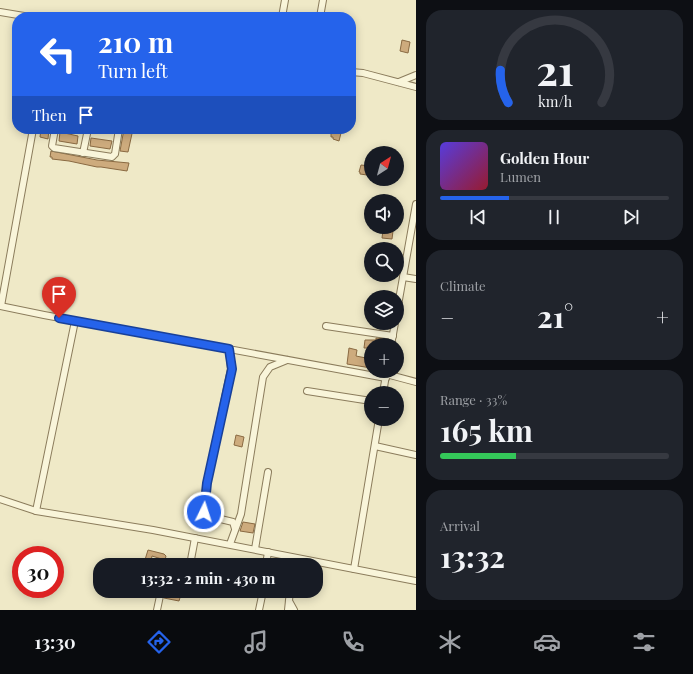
<!DOCTYPE html>
<html lang="en">
<head>
<meta charset="utf-8">
<style>
  body { margin:0; font-family:"Playfair Display",serif; background:#20242c; color:#f1f3f6; height:100vh; display:flex; flex-direction:column; font-size:15px; white-space:nowrap }
  * { box-sizing:border-box; margin:0 }
  p { font-size:13px; color:#9ea1a6 }
  .icon { flex:none; width:22px; height:22px; fill:none; stroke:currentColor; stroke-width:2; stroke-linecap:round; stroke-linejoin:round }
  .map { position:relative; flex:1; overflow:hidden }
  .details { display:flex; flex-direction:column; gap:10px; padding:10px; background:#0d0f14; width:277px }
  .details>* { flex:none }
  .banner { position:absolute; left:12px; top:12px; width:344px; height:122px; border-radius:16px; box-shadow:0 2px 10px #0003; background:#2563eb; color:#fff; overflow:hidden }
  .needle { width:26px; rotate:36deg }
  .fabs { position:absolute; left:364px; top:146px; display:grid; gap:8px }
  .fabs a { display:grid; place-items:center; width:40px; height:40px; border-radius:50%; background:#171b24; box-shadow:0 2px 10px #0003; font-size:20px }
  .speed { position:absolute; left:12px; top:546px; display:flex; gap:8px; font-size:20px; font-weight:700; text-align:center }
  .speed>* { display:grid; place-content:center; width:52px; height:52px; border-radius:50%; background:#171b24; box-shadow:0 2px 10px #0003; line-height:1 }
  .speed .limit { border:6px solid #d22; background:#fff; color:#111 }
  .pin { position:absolute; display:grid; place-items:center; width:34px; height:34px; color:#fff; margin:-41px -17px; border-radius:50% 50% 50% 0; rotate:-45deg; box-shadow:0 0 4px #0007 }
  .pin .icon { rotate:45deg }
  .me { position:absolute; width:44px; margin:-22px; rotate:4deg; stroke-linejoin:round; filter:drop-shadow(0 0 3px #0008) }
  .turn { display:flex; align-items:center; gap:14px; height:84px; padding:0 20px; font-size:18px }
  .turn .icon { width:52px; height:52px; stroke-width:2.5 }
  .turn b { display:block; font-size:28px; line-height:34px }
  .then { display:flex; align-items:center; height:38px; padding:0 20px; background:#0003; gap:8px; font-size:15px }
  .big { font-size:30px; font-weight:700; line-height:1.1 }
  .details .widget { flex:1; display:flex; flex-direction:column; justify-content:center; gap:6px; min-width:0; padding:0 14px; border-radius:16px; background:#20242c }
  .details .dial { align-items:center; gap:0 }
  .dial svg { height:104px; overflow:visible; fill:none; stroke:#363941; stroke-width:7; stroke-linecap:round; text-anchor:middle }
  .dial text { fill:#f1f3f6; stroke:none }
  .song { display:flex; align-items:center; gap:12px }
  .cover { width:48px; height:48px; border-radius:6px; background:linear-gradient(135deg,hsl(250 70% 55%),hsl(350 70% 35%)) }
  .played { height:4px; border-radius:2px; background:linear-gradient(90deg,#2563eb 30%,#363941 30%) }
  .keys { display:flex; justify-content:space-around; direction:ltr }
  .heat { display:flex; justify-content:space-between; align-items:center; font-size:22px; direction:ltr }
  .charge { height:6px; border-radius:3px; background:linear-gradient(90deg,#34c759 33%,#363941 0) }
  .trip { position:absolute; left:93px; top:558px; width:230px; height:40px; border-radius:16px; background:#171b24; box-shadow:0 2px 10px #0003; font-weight:700; line-height:40px; text-align:center }
  .tabs { display:flex; height:64px; justify-content:space-around; align-items:center; background:#090b0e; color:#9ea1a6 }
  .tabs .icon { width:28px; height:28px }
  .tabs .active { color:#2563eb }
  .tabs b { font-size:18px; color:#f1f3f6 }
  main { display:flex; flex:1; min-height:0 }
  .map>svg:first-child { display:block }
  .building { fill:#cdab7d; stroke:#8a6a42 }
  .lines { fill:none; stroke-linecap:round; stroke-linejoin:round }
  .minor-casing { stroke:#8b7c5c; stroke-width:8 }
  .minor { stroke:#f9f5da; stroke-width:6 }
  .route-casing { stroke:#184099; stroke-width:10 }
  .route { stroke:#2563eb; stroke-width:7 }
</style>
</head>
<body>
<main>
<div class="map">
<svg width="416" height="610" viewBox="0 0 416 610">
  <rect width="100%" height="100%" fill="#efe9c7"/>
  <g class="building">
    <path d="M402,40L410,42L408,53L400,51Z"/>
    <path d="M41,129H49L48,139L40,137Z"/>
    <path d="M124,129H133L128,152L120,151Z"/>
    <path d="M334,129H342L339,141L333,139V137H331V130L334,131Z"/>
    <path d="M60,132L78,136L77,144L59,141Z"/>
    <path d="M91,138L112,141L110,149L90,146Z"/>
    <path d="M51,151L97,160L129,163L127,171L101,167H97L69,161L52,159V157H50Z"/>
    <path d="M361,165L370,166L367,175L360,174V172H359Z"/>
    <path d="M387,229L393,231L392,239L382,238L383,230H386Z"/>
    <path d="M376,338L385,339L384,345H371V348H364L365,340H376Z"/>
    <path d="M349,348L357,350L356,356L371,359V368L347,364Z"/>
    <path d="M236,435L244,437L242,447L234,445Z"/>
    <path d="M243,522L255,524L253,533L240,531Z"/>
    <path d="M148,550L164,554L166,556L165,560L152,556L150,565L144,563Z"/>
    <path d="M165,591H182L179,601L164,598Z"/>
  </g>
  <g class="lines">
    <defs>
      <g id="minor">
        <path d="M0,12L30,17"/>
        <path d="M282,17L285,0"/>
        <path d="M320,17L323,0"/>
        <path d="M351,72L363,73L416,87"/>
        <path d="M399,82L416,75"/>
        <path d="M55,129L52,146L54,148L112,157L115,154L119,129"/>
        <path d="M83,153L88,129"/>
        <path d="M403,277L416,279"/>
        <path d="M0,306L44,315L386,378"/>
        <path d="M1,306L33,129"/>
        <path d="M397,311L416,204"/>
        <path d="M326,326L393,336"/>
        <path d="M391,345L395,323"/>
        <path d="M229,349L231,369L207,483L204,512L208,516L233,522L235,529"/>
        <path d="M386,374L416,382"/>
        <path d="M307,391L371,401"/>
        <path d="M383,393L386,375"/>
        <path d="M375,446L416,455"/>
        <path d="M0,499L36,511L153,530L416,581"/>
        <path d="M36,511L75,321"/>
        <path d="M230,544L241,514L263,377L270,367L287,360"/>
        <path d="M255,549L268,472"/>
        <path d="M190,565L195,538"/>
        <path d="M266,565L268,552"/>
        <path d="M354,569L379,419"/>
        <path d="M289,601L294,610"/>
        <path d="M157,610L161,591"/>
        <path d="M259,610L263,591"/>
        <path d="M288,610L290,591"/>
      </g>
    </defs>
    <use href="#minor" class="minor-casing"/>
    <use href="#minor" class="minor"/>
  </g>
  <g class="lines">
    <defs>
      <path id="route" d="M59,318L229,349L232,369L207,483L204,512"/>
    </defs>
    <use href="#route" class="route-casing"/>
    <use href="#route" class="route"/>
  </g>
</svg>
<div class="fabs">
<a><svg class="needle" viewBox="-14 -14 28 28"><path d="M0-13l5 13h-10z" fill="#e53935"/><path d="M0 13l5-13h-10z" fill="#9ea1a6"/></svg></a>
<a><svg class="icon" aria-label="sound" viewBox="0 0 24 24"><path d="M4 9h4l5-4v14l-5-4H4zM17 9q2 3 0 6"/></svg></a>
<a><svg class="icon" aria-label="search" viewBox="0 0 24 24"><circle cx="10" cy="10" r="6"/><path d="M15 15l6 6"/></svg></a>
<a><svg class="icon" aria-label="layers" viewBox="0 0 24 24"><path d="M12 4l9 5-9 5-9-5zM3 14l9 5 9-5"/></svg></a>
<a>+</a>
<a>−</a>
</div>
<div class="speed"><div class="limit">30</div></div>
<div class="pin" style="left:59px;top:318px;background:#d93025"><svg class="icon" aria-label="arrive" viewBox="0 0 24 24"><path d="M6 21V4h12l-3 4 3 4H6"/></svg></div>
<svg class="me" style="left:204px;top:512px" viewBox="-20 -20 40 40"><circle r="17" fill="#2563eb" stroke="#fff" stroke-width="3"/><path d="M0-11L8 9 0 5-8 9z" fill="#fff"/></svg>
<div class="trip">13:32 · 2 min · 430 m</div>
<div class="banner">
<div class="turn"><svg class="icon" aria-label="left" viewBox="0 0 24 24"><path d="M17 20v-9H6M10 6l-5 5 5 5"/></svg><div><b>210 m</b>Turn left</div></div>
<div class="then">Then<svg class="icon" aria-label="arrive" viewBox="0 0 24 24"><path d="M6 21V4h12l-3 4 3 4H6"/></svg></div>
</div>
</div>
<section class="details">
<div class="widget dial"><svg viewBox="0 0 100 80">
<path d="M14 69A42 42 0 1 1 86 69"/>
<path d="M14 69A42 42 0 0 1 8 44" stroke="#2563eb"/>
<text x="50" y="56" font-size="32" font-weight="700">21</text>
<text x="50" y="72" font-size="11">km/h</text>
</svg></div>
<div class="widget">
<div class="song"><i class="cover"></i><div><b>Golden Hour</b><p>Lumen</p></div></div>
<div class="played"></div>
<div class="keys"><svg class="icon" aria-label="previous" viewBox="0 0 24 24"><path d="M18 5L8 12l10 7zM5 5v14"/></svg><svg class="icon" aria-label="pause" viewBox="0 0 24 24"><path d="M8 5v14M16 5v14"/></svg><svg class="icon" aria-label="next" viewBox="0 0 24 24"><path d="M6 5l10 7-10 7zM19 5v14"/></svg></div>
</div>
<div class="widget"><p>Climate</p>
<div class="heat"><a>−</a><b class="big">21°</b><a>+</a></div>
</div>
<div class="widget"><p>Range · 33%</p><b class="big">165 km</b><div class="charge"></div></div>
<div class="widget"><p>Arrival</p><b class="big">13:32</b></div>
</section>
</main>
<nav class="tabs">
<b>13:30</b>
<svg class="icon active" aria-label="directions" viewBox="0 0 24 24"><path d="M12 3l9 9-9 9-9-9zM9 14v-3h6M13 9l2 2-2 2"/></svg>
<svg class="icon" aria-label="music" viewBox="0 0 24 24"><path d="M9 18V5l10-2v13"/><circle cx="6" cy="18" r="3"/><circle cx="16" cy="16" r="3"/></svg>
<svg class="icon" aria-label="phone" viewBox="0 0 24 24"><path d="M5 4h4l2 5-3 2q2 4 5 5l2-3 5 2v4C11 20 4 13 5 4z"/></svg>
<svg class="icon" aria-label="climate" viewBox="0 0 24 24"><path d="M12 3v18M4 7l16 10M4 17L20 7"/></svg>
<svg class="icon" aria-label="car" viewBox="0 0 24 24"><path d="M5 17H2v-5l4-1 3-4h7l3 4 3 1v5h-3M9 17h6M6 11h13"/><circle cx="7" cy="17" r="2"/><circle cx="17" cy="17" r="2"/></svg>
<svg class="icon" aria-label="filters" viewBox="0 0 24 24"><path d="M4 7h16M4 17h16"/><circle cx="9" cy="7" r="2"/><circle cx="15" cy="17" r="2"/></svg>
</nav>
</body>
</html>
